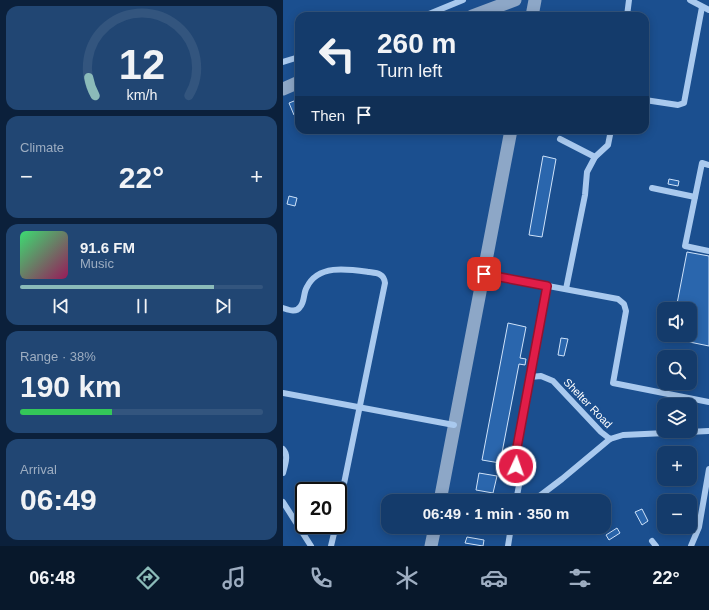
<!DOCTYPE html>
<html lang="en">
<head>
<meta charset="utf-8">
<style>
  body { margin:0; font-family:Helvetica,sans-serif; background:#214673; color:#f1f3f6; height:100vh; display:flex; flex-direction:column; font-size:15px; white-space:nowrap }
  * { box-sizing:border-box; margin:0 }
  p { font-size:13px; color:#9dadc1 }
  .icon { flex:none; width:22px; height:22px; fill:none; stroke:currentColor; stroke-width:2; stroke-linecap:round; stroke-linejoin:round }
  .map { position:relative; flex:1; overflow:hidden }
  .panel { display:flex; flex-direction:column; gap:6px; padding:6px; background:#0b203b; width:283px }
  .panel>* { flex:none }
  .top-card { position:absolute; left:12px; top:12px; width:354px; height:122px; border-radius:12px; box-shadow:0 2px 10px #0003,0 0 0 1px #33557e; background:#143b6b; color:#f1f3f6; overflow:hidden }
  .tools { position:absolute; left:374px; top:302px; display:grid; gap:8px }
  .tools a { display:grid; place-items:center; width:40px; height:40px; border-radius:8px; background:#143b6b; box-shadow:0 2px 10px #0003,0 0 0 1px #33557e; font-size:20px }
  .speed { position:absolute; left:12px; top:482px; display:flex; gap:8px; font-size:20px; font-weight:700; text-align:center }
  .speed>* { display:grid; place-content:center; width:52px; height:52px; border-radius:50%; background:#143b6b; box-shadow:0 2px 10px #0003,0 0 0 1px #33557e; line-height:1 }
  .speed .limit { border:2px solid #111; border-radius:6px; background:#fff; color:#111 }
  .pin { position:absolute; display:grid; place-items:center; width:34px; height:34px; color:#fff; margin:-17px; border-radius:8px; box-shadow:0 2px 6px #0006 }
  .me { position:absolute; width:44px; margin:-22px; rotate:3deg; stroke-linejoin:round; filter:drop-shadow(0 0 3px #0008) }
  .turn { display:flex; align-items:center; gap:14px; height:84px; padding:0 16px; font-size:18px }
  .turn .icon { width:52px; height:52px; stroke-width:2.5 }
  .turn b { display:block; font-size:28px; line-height:34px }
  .then { display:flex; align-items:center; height:38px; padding:0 16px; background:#0003; gap:8px; font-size:15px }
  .big { font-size:30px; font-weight:700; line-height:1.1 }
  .panel .tile { flex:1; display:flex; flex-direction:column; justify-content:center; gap:6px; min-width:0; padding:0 14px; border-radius:12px; background:#214673 }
  .panel .dial { align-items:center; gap:0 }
  .dial svg { height:104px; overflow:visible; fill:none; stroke:#33557e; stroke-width:7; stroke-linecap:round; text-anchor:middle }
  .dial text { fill:#f1f3f6; stroke:none }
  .song { display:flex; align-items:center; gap:12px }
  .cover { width:48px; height:48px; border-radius:6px; background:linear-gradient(135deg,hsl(140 70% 55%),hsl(330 70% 35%)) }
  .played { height:4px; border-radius:2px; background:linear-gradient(90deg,#8bbbb9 80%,#33557e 80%) }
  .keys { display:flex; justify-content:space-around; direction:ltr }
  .heat { display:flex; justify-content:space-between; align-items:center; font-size:22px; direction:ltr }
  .charge { height:6px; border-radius:3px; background:linear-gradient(90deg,#34c759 38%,#33557e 0) }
  .trip { position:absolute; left:98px; top:494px; width:230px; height:40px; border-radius:12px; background:#143b6b; box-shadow:0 2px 10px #0003,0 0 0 1px #33557e; font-weight:700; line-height:40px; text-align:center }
  .menu { display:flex; height:64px; justify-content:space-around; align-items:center; background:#08182b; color:#9dadc1 }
  .menu .icon { width:28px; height:28px }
  .menu .active { color:#8bbbb9 }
  .menu b { font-size:18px; color:#f1f3f6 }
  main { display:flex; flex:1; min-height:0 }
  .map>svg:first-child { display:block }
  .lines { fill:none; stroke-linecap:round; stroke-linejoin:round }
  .taxiway { stroke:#8da7c7; stroke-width:13 }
  .building { fill:#2a66ad; stroke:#cfe3fa }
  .minor { stroke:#a9c9ee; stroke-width:6 }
  .route-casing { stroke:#92132f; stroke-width:10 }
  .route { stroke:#e11d48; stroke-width:7 }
  .labels { text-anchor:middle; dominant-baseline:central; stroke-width:4; stroke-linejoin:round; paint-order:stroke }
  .street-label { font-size:11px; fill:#fff; stroke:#1b4f8f }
</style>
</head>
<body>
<main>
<section class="panel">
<div class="tile dial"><svg viewBox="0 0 100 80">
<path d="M14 69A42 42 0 1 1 86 69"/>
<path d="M14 69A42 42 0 0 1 9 55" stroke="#8bbbb9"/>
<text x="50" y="56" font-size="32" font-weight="700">12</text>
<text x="50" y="72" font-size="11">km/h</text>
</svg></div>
<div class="tile"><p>Climate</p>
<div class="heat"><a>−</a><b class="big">22°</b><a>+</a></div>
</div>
<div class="tile">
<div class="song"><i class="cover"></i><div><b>91.6 FM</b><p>Music</p></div></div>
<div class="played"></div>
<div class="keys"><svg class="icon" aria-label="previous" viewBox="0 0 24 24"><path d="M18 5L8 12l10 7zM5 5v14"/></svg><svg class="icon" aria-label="pause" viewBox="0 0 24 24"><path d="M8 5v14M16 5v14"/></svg><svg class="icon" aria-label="next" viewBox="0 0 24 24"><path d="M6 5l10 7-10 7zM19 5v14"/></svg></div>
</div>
<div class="tile"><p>Range · 38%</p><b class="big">190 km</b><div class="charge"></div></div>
<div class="tile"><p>Arrival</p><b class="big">06:49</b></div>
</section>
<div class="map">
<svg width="426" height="546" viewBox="0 0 426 546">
  <rect width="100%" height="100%" fill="#1b4f8f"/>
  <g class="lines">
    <g class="taxiway">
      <path d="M189,16L232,0"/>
      <path d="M249,16L252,0"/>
      <path d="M0,89L16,82"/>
      <path d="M157,501L228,130"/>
      <path d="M148,546L152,527"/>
    </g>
  </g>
  <g class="building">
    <path d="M16,99V113L11,115L6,103Z"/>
    <path d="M260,156L273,159L259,237L246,235Z"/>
    <path d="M386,179L396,181L395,186L385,184Z"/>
    <path d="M6,196L14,198L12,206L4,204Z"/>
    <path d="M404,252L426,256V346L387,338L388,335H407V309H393Z"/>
    <path d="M225,323L243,327L237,358L243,359L242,365L236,364L217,463L199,460Z"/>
    <path d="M278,338L285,339L281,356L275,355Z"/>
    <path d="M196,473L214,476L210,493L193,490Z"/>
    <path d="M359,509L365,521L359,525L352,512Z"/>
    <path d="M334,528L337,533L326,540L323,535Z"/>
    <path d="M184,537L201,540L200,546L182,543Z"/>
  </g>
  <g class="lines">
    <g class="minor">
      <path d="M407,0L426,10"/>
      <path d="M141,16L180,0"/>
      <path d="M344,16L346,0"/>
      <path d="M0,62L16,57"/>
      <path d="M362,100L395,105L401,103L419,7"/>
      <path d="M277,139L312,157"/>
      <path d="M426,165L419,163L402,246L426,251"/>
      <path d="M369,188L412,197"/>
      <path d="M201,274L335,299L341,304L343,311L330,383L426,402"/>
      <path d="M283,289L302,195L304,172L312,157L325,145L328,130"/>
      <path d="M0,308C6,310 13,313 17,307C22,302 20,293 24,287C35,264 65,269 86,272C93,273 101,273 102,283L55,513"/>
      <path d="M247,377L258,376L270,381L318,432L327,439L340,435L426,431"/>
      <path d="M0,393L171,425"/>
      <path d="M0,449C6,455 2,465 0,473"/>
      <path d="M233,501L237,480L232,458L264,286"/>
      <path d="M250,501L279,479L327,439"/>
      <path d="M0,502L28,546"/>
      <path d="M369,541L373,546"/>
      <path d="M48,546L53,525"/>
      <path d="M225,546L228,527"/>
      <path d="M408,546L416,527L426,469"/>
    </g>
  </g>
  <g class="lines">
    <defs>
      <path id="route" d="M201,274L264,286L232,458L233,466"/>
    </defs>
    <use href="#route" class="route-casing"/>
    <use href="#route" class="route"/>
  </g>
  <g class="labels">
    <g class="street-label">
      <text transform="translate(305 403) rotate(46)">Shelter Road</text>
    </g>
  </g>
</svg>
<div class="tools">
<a><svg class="icon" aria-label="sound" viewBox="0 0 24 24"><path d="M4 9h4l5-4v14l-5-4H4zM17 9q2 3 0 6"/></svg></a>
<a><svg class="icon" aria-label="search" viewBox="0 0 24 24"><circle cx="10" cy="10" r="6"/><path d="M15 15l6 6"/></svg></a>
<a><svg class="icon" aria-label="layers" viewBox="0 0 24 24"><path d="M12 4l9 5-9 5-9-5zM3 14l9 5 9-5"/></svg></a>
<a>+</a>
<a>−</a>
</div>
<div class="speed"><div class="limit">20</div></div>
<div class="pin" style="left:201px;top:274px;background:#d93025"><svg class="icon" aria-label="arrive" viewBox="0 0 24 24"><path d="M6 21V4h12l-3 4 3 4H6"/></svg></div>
<svg class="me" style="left:233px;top:466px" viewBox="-20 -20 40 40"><circle r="17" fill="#e11d48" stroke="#fff" stroke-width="3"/><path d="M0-11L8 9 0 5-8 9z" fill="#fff"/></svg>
<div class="trip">06:49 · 1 min · 350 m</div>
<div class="top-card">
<div class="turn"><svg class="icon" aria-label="left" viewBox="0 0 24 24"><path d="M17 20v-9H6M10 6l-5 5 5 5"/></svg><div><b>260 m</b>Turn left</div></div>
<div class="then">Then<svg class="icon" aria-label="arrive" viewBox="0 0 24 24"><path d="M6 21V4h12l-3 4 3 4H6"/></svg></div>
</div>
</div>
</main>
<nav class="menu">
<b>06:48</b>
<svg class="icon active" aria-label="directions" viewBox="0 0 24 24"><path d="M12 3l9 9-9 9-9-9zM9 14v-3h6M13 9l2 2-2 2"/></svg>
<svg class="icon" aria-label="music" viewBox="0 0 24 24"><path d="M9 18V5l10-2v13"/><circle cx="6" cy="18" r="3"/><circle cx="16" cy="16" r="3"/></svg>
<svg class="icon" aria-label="phone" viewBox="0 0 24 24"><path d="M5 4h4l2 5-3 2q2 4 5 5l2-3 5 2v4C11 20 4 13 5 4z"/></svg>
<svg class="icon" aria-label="climate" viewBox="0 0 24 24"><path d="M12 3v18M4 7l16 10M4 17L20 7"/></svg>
<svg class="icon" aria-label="car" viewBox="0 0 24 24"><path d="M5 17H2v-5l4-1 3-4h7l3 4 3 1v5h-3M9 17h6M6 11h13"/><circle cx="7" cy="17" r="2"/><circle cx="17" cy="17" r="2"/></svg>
<svg class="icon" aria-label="filters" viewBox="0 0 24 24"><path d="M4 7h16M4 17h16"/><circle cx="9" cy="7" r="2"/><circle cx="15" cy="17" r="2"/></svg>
<b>22°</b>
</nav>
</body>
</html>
